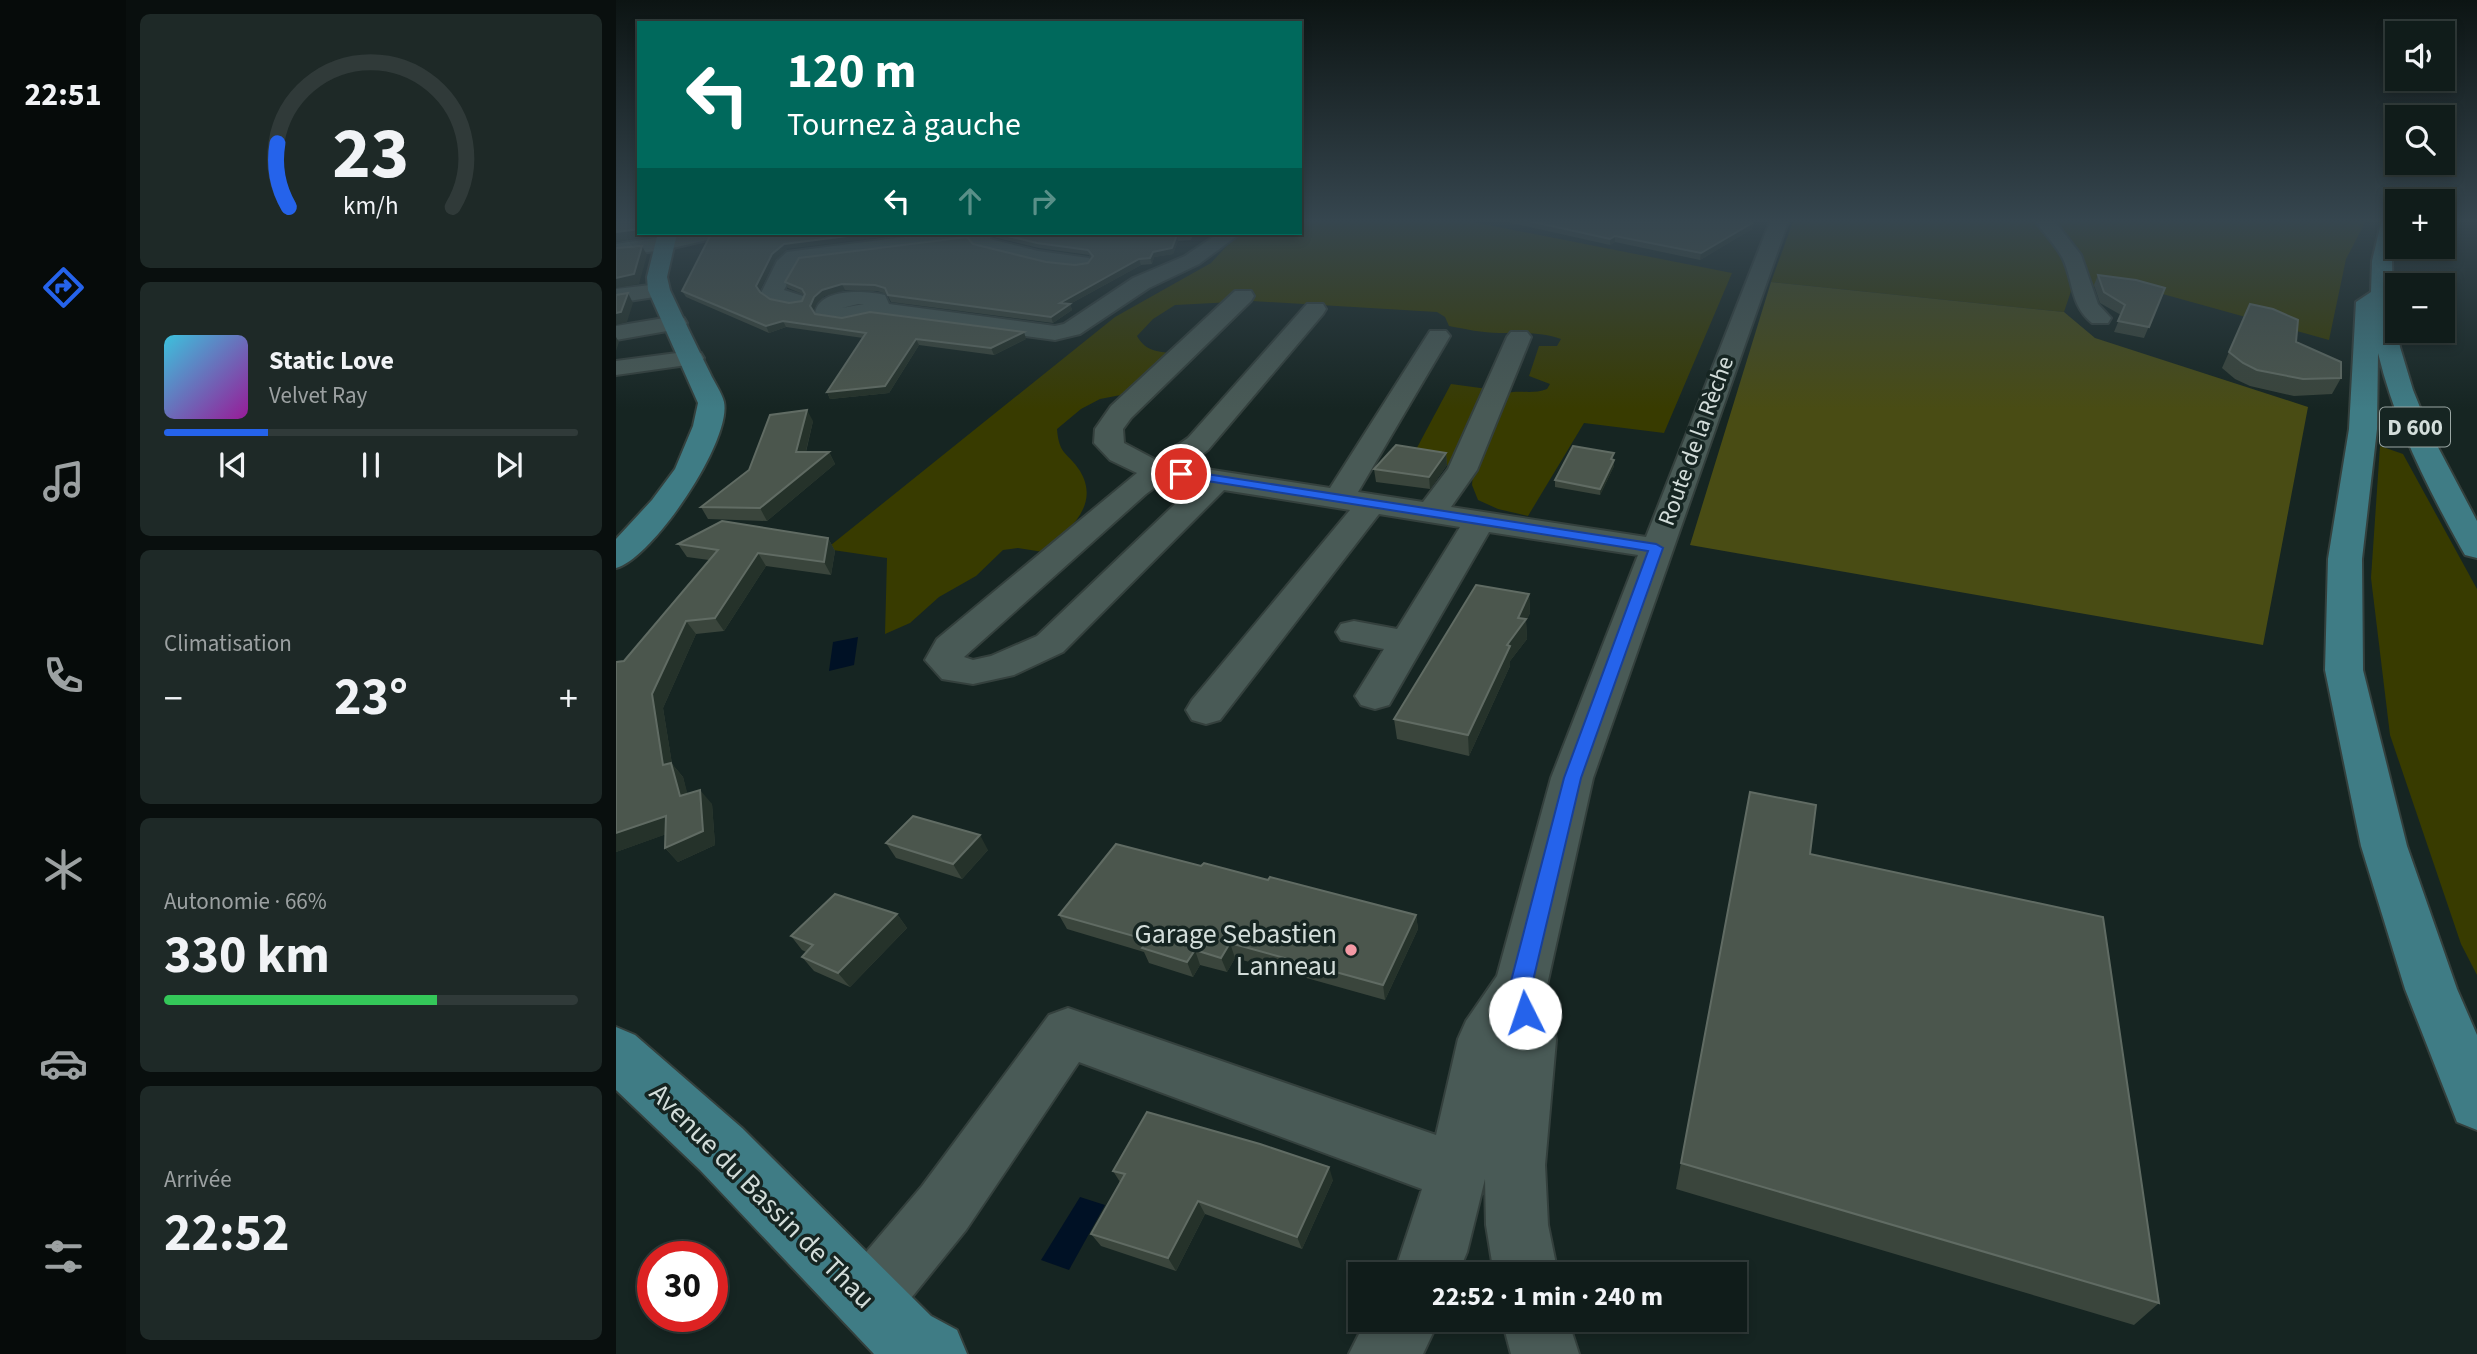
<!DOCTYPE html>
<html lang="fr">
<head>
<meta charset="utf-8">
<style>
  body { margin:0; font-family:"Source Sans 3",sans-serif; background:#1e2927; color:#f1f3f6; height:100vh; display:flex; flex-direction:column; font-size:26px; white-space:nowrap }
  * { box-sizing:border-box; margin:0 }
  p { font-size:23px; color:#9ca1a2 }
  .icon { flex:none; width:38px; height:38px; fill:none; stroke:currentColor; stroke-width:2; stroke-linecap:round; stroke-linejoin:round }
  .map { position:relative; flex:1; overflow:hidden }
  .details { display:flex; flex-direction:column; gap:14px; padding:14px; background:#090f0e; width:490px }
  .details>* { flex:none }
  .guide { position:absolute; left:21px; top:21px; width:665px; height:214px; border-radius:0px; box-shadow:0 4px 10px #0003,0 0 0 2px #303a39; background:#00695c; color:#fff; overflow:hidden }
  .controls { position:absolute; left:1769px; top:21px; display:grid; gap:14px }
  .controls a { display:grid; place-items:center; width:70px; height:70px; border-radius:0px; background:#101c1a; box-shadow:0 4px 10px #0003,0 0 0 2px #303a39; font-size:35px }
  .speed { position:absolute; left:21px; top:1241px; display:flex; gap:14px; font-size:35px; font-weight:700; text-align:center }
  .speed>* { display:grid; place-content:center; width:91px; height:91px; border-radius:50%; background:#101c1a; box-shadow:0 4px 10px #0003,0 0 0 2px #303a39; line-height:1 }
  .speed .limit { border:10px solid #d22; background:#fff; color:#111 }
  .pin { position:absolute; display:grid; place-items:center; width:60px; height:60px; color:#fff; margin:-30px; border:4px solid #fff; border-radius:50%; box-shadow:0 2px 7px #0007 }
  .me { position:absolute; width:77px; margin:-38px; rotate:356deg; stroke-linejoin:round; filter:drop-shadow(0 0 5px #0008) }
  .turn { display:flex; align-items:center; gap:24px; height:147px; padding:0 35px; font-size:32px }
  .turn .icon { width:91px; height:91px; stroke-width:2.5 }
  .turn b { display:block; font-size:49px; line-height:60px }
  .lanes { display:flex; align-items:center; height:66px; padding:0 35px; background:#0003; justify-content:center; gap:35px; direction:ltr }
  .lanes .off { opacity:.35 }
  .big { font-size:52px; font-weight:700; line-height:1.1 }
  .details .widget { flex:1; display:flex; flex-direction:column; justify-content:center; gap:10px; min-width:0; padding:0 24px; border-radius:10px; background:#1e2927 }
  .details .dial { align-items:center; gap:0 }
  .dial svg { height:182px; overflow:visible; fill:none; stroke:#303a39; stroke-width:7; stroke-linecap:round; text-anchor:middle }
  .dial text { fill:#f1f3f6; stroke:none }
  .song { display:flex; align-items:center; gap:21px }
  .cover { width:84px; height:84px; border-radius:10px; background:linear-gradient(135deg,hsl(190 70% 55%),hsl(300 70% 35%)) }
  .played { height:7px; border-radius:4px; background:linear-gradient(90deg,#2563eb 25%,#303a39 25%) }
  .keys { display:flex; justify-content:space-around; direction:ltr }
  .heat { display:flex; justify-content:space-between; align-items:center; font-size:38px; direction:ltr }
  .charge { height:10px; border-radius:5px; background:linear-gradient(90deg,#34c759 66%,#303a39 0) }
  .trip { position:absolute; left:732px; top:1262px; width:399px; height:70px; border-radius:0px; background:#101c1a; box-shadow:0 4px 10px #0003,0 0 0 2px #303a39; font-weight:700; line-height:70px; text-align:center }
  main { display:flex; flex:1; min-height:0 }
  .tabs { display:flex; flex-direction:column; width:126px; justify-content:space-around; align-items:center; background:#060b0a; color:#9ca1a2 }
  .tabs .icon { width:49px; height:49px }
  .tabs .on { color:#2563eb }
  .tabs b { font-size:32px; color:#f1f3f6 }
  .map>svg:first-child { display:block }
  .green { fill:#383b00 }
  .forest { fill:#494c14 }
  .water { fill:#001125 }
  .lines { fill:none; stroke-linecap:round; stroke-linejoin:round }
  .minor-casing { stroke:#34403d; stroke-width:4 }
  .major-casing { stroke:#34403d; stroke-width:4 }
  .minor { fill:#495a56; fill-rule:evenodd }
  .major { fill:#3f7c85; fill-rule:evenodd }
  .wall { fill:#3a453c }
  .shaded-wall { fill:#25322a }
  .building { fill:#4b564d; stroke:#606b63; stroke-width:2 }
  .route { fill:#2563eb; stroke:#184099; stroke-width:2 }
  .poi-dot { fill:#f49aa5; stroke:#162522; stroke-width:2.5 }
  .labels { text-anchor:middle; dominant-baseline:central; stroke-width:7; stroke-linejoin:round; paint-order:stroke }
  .shield { fill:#162522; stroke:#9aa6a3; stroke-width:2 }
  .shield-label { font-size:23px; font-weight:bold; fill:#d3ddda }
  .street-label { font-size:24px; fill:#d3ddda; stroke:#162522 }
  .near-poi-label { font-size:28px; fill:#d3ddda; stroke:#162522; text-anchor:end }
  .near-street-label { font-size:28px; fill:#d3ddda; stroke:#162522 }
</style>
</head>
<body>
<main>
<nav class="tabs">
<b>22:51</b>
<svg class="icon on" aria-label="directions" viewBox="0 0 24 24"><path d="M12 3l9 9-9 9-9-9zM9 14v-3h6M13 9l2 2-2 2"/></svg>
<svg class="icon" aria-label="music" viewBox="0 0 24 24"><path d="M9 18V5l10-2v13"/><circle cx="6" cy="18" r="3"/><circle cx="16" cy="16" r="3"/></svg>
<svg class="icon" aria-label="phone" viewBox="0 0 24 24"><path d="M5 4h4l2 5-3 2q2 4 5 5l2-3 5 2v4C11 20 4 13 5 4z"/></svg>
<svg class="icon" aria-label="climate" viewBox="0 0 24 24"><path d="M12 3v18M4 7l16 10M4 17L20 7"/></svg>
<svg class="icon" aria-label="car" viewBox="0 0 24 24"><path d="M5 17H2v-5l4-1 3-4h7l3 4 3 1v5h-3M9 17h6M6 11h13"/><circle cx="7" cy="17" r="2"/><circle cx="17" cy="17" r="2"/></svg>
<svg class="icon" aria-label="filters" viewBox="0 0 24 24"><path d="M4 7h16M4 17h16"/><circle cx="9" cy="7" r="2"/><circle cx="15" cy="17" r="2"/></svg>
</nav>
<section class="details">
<div class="widget dial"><svg viewBox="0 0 100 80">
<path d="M14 69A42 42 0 1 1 86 69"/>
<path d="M14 69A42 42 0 0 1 9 41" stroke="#2563eb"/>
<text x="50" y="56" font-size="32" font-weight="700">23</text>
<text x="50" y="72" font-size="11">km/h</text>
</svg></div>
<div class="widget">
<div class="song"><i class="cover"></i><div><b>Static Love</b><p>Velvet Ray</p></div></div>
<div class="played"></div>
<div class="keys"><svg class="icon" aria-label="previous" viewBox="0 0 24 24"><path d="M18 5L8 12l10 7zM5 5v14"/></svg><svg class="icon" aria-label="pause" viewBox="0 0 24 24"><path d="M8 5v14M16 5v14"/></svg><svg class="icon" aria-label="next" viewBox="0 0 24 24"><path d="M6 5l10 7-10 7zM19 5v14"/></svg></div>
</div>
<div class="widget"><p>Climatisation</p>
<div class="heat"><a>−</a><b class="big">23°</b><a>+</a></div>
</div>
<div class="widget"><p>Autonomie · 66%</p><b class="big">330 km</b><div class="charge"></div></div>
<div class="widget"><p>Arrivée</p><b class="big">22:52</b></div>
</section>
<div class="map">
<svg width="1861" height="1354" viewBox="0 0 1861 1354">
  <rect width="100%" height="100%" fill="#162522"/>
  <g class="green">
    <path d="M684,219H842L1116,273L1048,433L968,423L912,516L882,509L862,500L856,485L857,473L887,394C902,389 916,395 931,389L934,384L913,376L923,346H941L945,339C925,332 904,333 883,333C867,333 849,329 833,326L829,317L821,312L636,301L559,305L537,319L521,336C529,350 538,351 554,353L510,394L484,399L465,409L441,429C443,456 452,452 464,471C485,506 452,531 427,552L402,548L387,550L360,576L323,597L294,623L269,634L271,558L210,549L499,317L595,263L620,236L630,233H684Z"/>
    <path d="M1178,219H1751L1730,259L1713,340L1543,293L1457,285L1448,312L1155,282Z"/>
    <path d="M835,384L872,389L837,466L795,459Z"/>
    <path d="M1764,446L1787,454L1861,589V975L1845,944L1774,735L1755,578Z"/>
  </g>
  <path class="forest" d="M1155,282L1448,312L1479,338L1692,407L1647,645L1074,545Z"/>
  <g class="water">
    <path d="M242,637L238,665L213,671L217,642Z"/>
    <path d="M464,1197L489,1205L453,1270L425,1260Z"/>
  </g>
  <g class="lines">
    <defs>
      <g id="minor">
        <path d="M986,219H1064C1056,228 994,228 986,219Z"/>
        <path d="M1155,219H1173L977,778L931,985L940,1040L929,1165L932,1225L942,1274H878L870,1225L869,1179L851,1252L842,1274H778L806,1189L463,1062L350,1230L275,1323L252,1333L229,1323L219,1300L229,1277L306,1186L433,1015L452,1008L820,1135L842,1039L850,1021L881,976L935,778L1022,555L873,532L773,705L759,709L745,705L739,696L768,649L725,640L720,632L725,624L738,621L781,629L844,527L763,514L604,720L590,724L576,720L570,710L576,700L734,510L608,490L447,652L398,675L357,684L326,679L309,660L321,639L521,473L494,460L478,443L479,429L495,406L619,291H635L638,296L635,301L515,418L507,429L508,443L540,460L572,438L691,304H707L710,309L707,314L592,450L570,466L714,488L814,331H830L834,336L742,492L807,502L832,469L891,337L895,332H911L915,337L861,470L835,507L1030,537ZM549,480L579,485L421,636L375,656L357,660L348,657L530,494Z"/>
        <path d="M1418,219H1437L1465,255L1482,304L1495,318L1492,323H1476C1454,305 1458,283 1447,259C1440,245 1427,233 1418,219Z"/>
        <path d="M72,233H107L104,237L48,250L0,256V244Z"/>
        <path d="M319,233H375L374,239L422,251L473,258L476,262L473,266C442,274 391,255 360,247L354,240L184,261L168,290L187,296L190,301L187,306C174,309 153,303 145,293L161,261L171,252Z"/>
        <path d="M603,233H625L583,264L533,288L464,334L439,340L257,316L228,322L202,318L199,313C204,287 250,291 269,295L273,304L439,326L448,324L517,278L569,256ZM242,304H248L226,308Z"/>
        <path d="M43,284L51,285L54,290L51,295L0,303V289Z"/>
        <path d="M60,316L68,318L71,323L68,328L0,340V326Z"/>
        <path d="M76,351L85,353L88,358L85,363L0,375V361Z"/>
        <path d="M750,1320H823L807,1354H733Z"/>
        <path d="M886,1320H952L963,1354H895Z"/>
      </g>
      <g id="major">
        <path d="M1766,219H1782L1776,261L1777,304L1784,347L1797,390L1814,432L1861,521V558L1849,555L1845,548C1810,485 1779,423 1762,353L1761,429L1746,559L1747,670L1791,846L1841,989L1861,1035V1130L1841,1122L1789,989L1745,846L1709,670L1712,559L1733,429L1740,302L1755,292L1756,261Z"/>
        <path d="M42,233H61L51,277L54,290C67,318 80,345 94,373C98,382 106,393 108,402C116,441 36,559 0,568V539L36,500L59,469L77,426L82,403L32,290L31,277Z"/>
        <path d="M0,1027L19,1035L126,1128L315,1316L341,1330L351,1354H258L84,1170L0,1090Z"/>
      </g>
    </defs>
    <use href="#minor" class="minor-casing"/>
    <use href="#major" class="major-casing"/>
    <use href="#minor" class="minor"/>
    <use href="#major" class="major"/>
  </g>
  <g class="wall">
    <path d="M878,219H997L1000,221L1136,229L1084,260L999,242L994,245Z"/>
    <path d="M376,233H578L575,240L562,241L557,254L538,257L536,264L525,265L454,304L456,310L437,323L275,302L271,294L261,291L229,290L208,296L201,303L197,311L199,314L410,339L378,355L303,345L273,393L214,399L211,392L247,338L170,327L153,333L70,297L66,291L94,236L171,249L159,260L143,291L154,299L173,303L186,301L189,295L172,288L169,282L357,244L430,262L459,265L472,263L475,258L473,255L423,248L377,237Z"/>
    <path d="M1482,275L1549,288L1528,338L1498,332L1505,315L1484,303L1478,285Z"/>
    <path d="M1634,304L1725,378L1716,394L1678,396L1634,386L1619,379L1606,368Z"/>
    <path d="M197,421L190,452H213L219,464L151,521L92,519L85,507Z"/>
    <path d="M830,453L831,465L814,489L760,482L758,469Z"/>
    <path d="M997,459L998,466L984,495L939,487V480Z"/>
    <path d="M212,538L219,551L215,575L150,566L108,631L80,634L47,708L56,764L67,777L71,794L96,804L99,845L62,862L49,848L50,834L0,852V662L8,661L93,560L71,557L62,544Z"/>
    <path d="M913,594L914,613L910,621L911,639L894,661V666L853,756L781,739L778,719Z"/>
    <path d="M1134,792L1543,1303L1518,1325L1060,1189Z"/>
    <path d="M270,843L372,850L346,879L280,858Z"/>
    <path d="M585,866L652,880L800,915L802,929L769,1000L619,958L611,972L584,965L577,977L533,963L528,952L451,929L443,915Z"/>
    <path d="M281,914L291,928L234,987L198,971L186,957L190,952L186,950L175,936Z"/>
    <path d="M497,1171L717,1180L686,1249L589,1214L560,1271L485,1246L475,1234L504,1182Z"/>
  </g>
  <g class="shaded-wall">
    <path d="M1138,219H1140L1136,229L1084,260L1085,253Z"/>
    <path d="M23,229V233H40L39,235L0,242V232Z"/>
    <path d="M255,233H300L171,249L159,260L143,292L140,286L156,254L168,244Z"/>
    <path d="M561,235L562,241L557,254L538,257L536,264L534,258L537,252Z"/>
    <path d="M999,236V242L994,245V239Z"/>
    <path d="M26,246L31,255L23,284L0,288V278Z"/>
    <path d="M523,259L525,265L454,304L456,310L437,323L435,317L444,303Z"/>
    <path d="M226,284L229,290L208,296L201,303L197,312L194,306L198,297L206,290Z"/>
    <path d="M12,293L17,303L11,322L0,325V313Z"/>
    <path d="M167,321L170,327L153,333L150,326Z"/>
    <path d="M408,332L410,339L378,355L375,348Z"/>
    <path d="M0,337L3,342L0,351Z"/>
    <path d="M300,339L303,345L273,393L214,399L211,392Z"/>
    <path d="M191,410L197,421L187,463L180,452Z"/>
    <path d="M213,452L219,464L151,521L144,508Z"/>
    <path d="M830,453L831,465L814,489L813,477Z"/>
    <path d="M998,460V466L984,495V489Z"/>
    <path d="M212,538L219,551L215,575L208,562Z"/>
    <path d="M142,553L150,566L108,631L99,618Z"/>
    <path d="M913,594L914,613L910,621L911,639L894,661V666L853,756L852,735Z"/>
    <path d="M70,621L80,634L47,708L56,764L67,777L76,810L64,796L47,765L36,694Z"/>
    <path d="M84,790L96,804L99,845L62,862L49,848Z"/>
    <path d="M50,816L62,830L0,852V833Z"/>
    <path d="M364,835L372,850L346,879L337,864Z"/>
    <path d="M281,914L291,928L234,987L222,973Z"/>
    <path d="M800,915L802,929L769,1000L767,985Z"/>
    <path d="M614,943L619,958L611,972L605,958Z"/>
    <path d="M579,950L584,965L577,977L571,962Z"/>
    <path d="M713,1167L717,1180L686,1249L681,1237Z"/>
    <path d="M582,1201L589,1214L560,1271L552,1258Z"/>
  </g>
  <g class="building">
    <path d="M0,219H23V229L0,232Z"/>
    <path d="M904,219H997L1000,221L1038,222L1055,219H1138L1136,223L1085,253L999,236L994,239Z"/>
    <path d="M103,233H255L168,244L156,254L140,286L144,292L154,299L173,303L186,301L189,294L186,289L169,282L183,258L351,237L357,244L430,262L459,265L472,263L477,256L472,250L421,243L380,233H575L574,235H561L556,248L537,252L534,258L523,259L444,303L454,304L435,317L272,295L269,288L259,285L226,284L206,290L198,297L194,306L199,314L226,318L254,312L408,332L375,348L300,339L269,386L211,392L250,333L167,321L150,326L66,291L94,236Z"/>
    <path d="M26,246L18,274L0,278V248Z"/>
    <path d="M1482,275L1520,280L1549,288L1533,327L1502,321L1509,305L1488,292Z"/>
    <path d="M12,293L5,312L0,313V295Z"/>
    <path d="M1634,304L1657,309L1682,320L1680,342L1725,362V378L1687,379L1641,370L1627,363L1613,352Z"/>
    <path d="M191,410L180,452H213L144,508L85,507L133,470L154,415Z"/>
    <path d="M780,445L830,453L813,477L758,469Z"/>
    <path d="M957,446L998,453L995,459L998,460L984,489L939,480Z"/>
    <path d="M106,521L212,538L208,562L142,553L99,618L70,621L36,694L47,765L55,763L64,796L84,790L87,831L49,848L50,816L0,833V662L8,661L102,550L62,544Z"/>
    <path d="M860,585L913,594L902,618L910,619L891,645L894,646L852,735L778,719Z"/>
    <path d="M1134,792L1200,805L1194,854L1487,917L1543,1303L1065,1163Z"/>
    <path d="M297,816L364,835L337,864L270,843Z"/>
    <path d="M500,844L585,866L588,863L652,880L654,877L800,915L767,985L614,943L605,958L579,950L571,962L526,948L532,940L443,915Z"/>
    <path d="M219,894L281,914L222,973L186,957L197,945L175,936Z"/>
    <path d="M531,1112L644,1144L713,1167L681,1237L582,1201L552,1258L475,1234L509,1174L497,1171Z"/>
  </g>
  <linearGradient id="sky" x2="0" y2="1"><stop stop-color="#0c1413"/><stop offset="0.54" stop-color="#36464f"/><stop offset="1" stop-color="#36464f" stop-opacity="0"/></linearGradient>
  <rect width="1861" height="409" fill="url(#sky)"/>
  <path class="route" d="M565,470L1040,544L1047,548L965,778L916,985L920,1013L917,1020L909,1023L901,1020L894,985L948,778L1032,551L560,476L559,474Z"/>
  <circle class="poi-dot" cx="735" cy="950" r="7"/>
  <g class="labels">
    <rect class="shield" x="1764" y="407.5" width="70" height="39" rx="5"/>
    <g class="shield-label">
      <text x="1799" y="427">D 600</text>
    </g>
    <g class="street-label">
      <text transform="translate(1080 441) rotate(-70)">Route de la Rèche</text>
    </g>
    <g class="near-poi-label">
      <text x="721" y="934">Garage Sebastien<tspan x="721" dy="32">Lanneau</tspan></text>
    </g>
    <g class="near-street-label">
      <text transform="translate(146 1196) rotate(45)">Avenue du Bassin de Thau</text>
    </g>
  </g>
</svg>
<div class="controls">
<a><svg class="icon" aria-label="sound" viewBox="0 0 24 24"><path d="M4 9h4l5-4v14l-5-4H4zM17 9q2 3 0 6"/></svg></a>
<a><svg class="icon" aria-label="search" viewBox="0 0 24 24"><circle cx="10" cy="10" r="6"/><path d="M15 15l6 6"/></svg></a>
<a>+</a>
<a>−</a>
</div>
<div class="speed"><div class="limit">30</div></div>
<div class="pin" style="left:565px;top:474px;background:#d93025"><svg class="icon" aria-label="arrive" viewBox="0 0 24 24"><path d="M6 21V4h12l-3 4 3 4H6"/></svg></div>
<svg class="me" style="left:909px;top:1013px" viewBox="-20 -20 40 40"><circle r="19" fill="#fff"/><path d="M0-13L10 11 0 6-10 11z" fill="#2563eb"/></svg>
<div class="trip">22:52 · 1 min · 240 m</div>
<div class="guide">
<div class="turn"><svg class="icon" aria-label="left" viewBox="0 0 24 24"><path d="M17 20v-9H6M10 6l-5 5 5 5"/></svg><div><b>120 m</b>Tournez à gauche</div></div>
<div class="lanes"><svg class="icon" aria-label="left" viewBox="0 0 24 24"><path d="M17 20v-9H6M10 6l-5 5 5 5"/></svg><svg class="icon off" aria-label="ahead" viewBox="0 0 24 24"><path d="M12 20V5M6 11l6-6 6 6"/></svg><svg class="icon off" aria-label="right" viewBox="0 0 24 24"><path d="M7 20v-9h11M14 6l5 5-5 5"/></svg></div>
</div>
</div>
</main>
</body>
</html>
